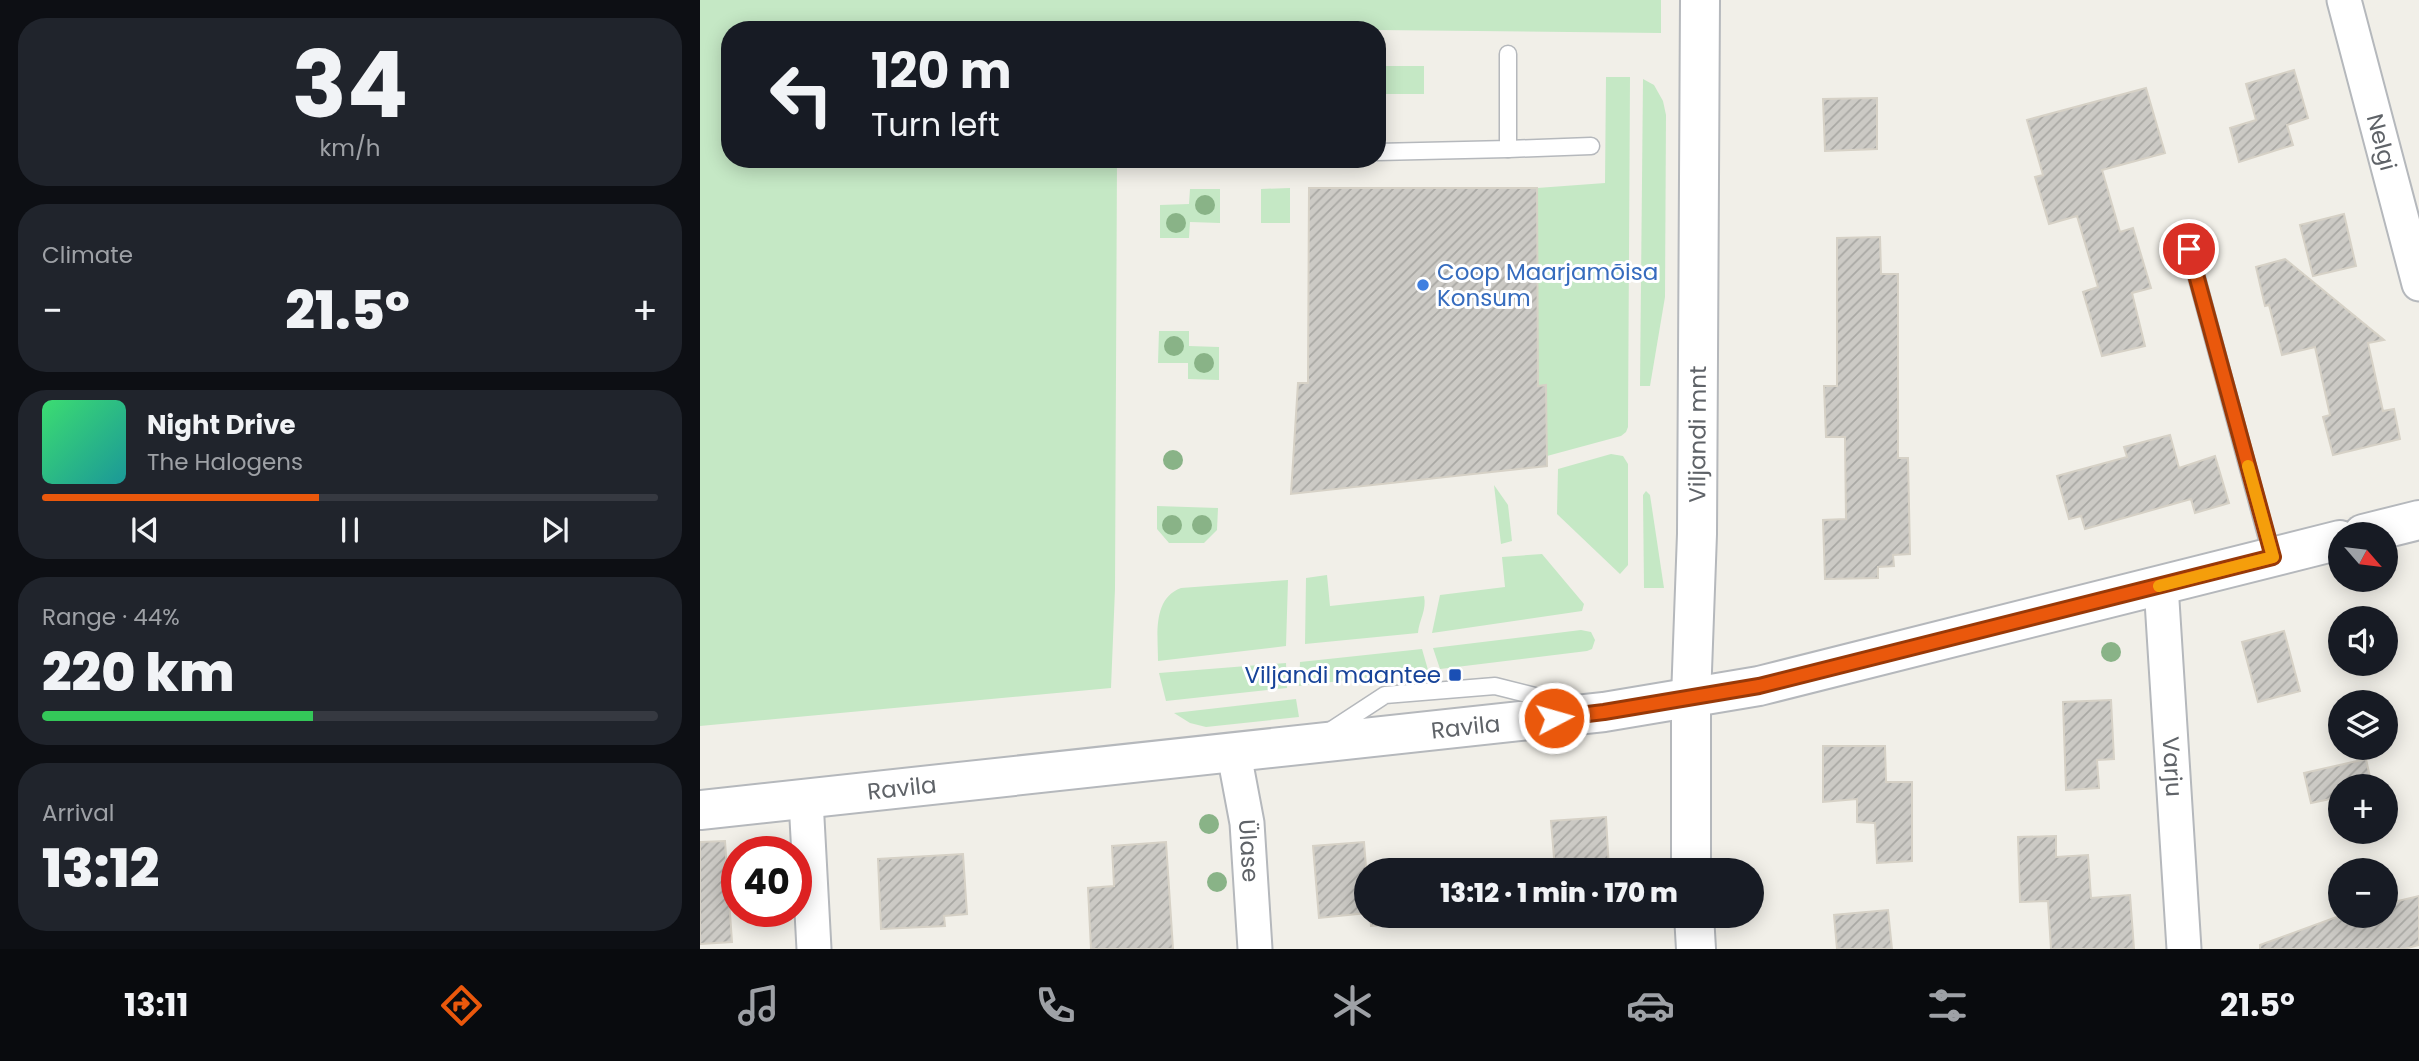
<!DOCTYPE html>
<html lang="en">
<head>
<meta charset="utf-8">
<style>
  body { margin:0; font-family:Poppins,sans-serif; background:#20242c; color:#f1f3f6; height:100vh; display:flex; flex-direction:column; font-size:26px; white-space:nowrap }
  * { box-sizing:border-box; margin:0 }
  p { font-size:23px; color:#9ea1a6 }
  .icon { flex:none; width:38px; height:38px; fill:none; stroke:currentColor; stroke-width:2; stroke-linecap:round; stroke-linejoin:round }
  .map { position:relative; flex:1; overflow:hidden }
  .sheet { display:flex; flex-direction:column; gap:18px; padding:18px; background:#0d0f14; width:700px }
  .sheet>* { flex:none }
  .banner { position:absolute; left:21px; top:21px; width:665px; height:147px; border-radius:28px; box-shadow:0 4px 18px #0003; background:#171b24; color:#f1f3f6; overflow:hidden }
  .needle { width:46px; rotate:118deg }
  .controls { position:absolute; left:1628px; top:522px; display:grid; gap:14px }
  .controls a { display:grid; place-items:center; width:70px; height:70px; border-radius:50%; background:#171b24; box-shadow:0 4px 18px #0003; font-size:35px }
  .speed { position:absolute; left:21px; top:836px; display:flex; gap:14px; font-size:35px; font-weight:700; text-align:center }
  .speed>* { display:grid; place-content:center; width:91px; height:91px; border-radius:50%; background:#171b24; box-shadow:0 4px 18px #0003; line-height:1 }
  .speed .limit { border:10px solid #d22; background:#fff; color:#111 }
  .pin { position:absolute; display:grid; place-items:center; width:60px; height:60px; color:#fff; margin:-30px; border:4px solid #fff; border-radius:50%; box-shadow:0 2px 7px #0007 }
  .me { position:absolute; width:77px; margin:-38px; rotate:84deg; stroke-linejoin:round; filter:drop-shadow(0 0 5px #0008) }
  .turn { display:flex; align-items:center; gap:24px; height:147px; padding:0 35px; font-size:32px }
  .turn .icon { width:91px; height:91px; stroke-width:2.5 }
  .turn b { display:block; font-size:49px; line-height:60px }
  .big { font-size:52px; font-weight:800; line-height:1.1 }
  .sheet .widget { flex:1; display:flex; flex-direction:column; justify-content:center; gap:10px; min-width:0; padding:0 24px; border-radius:28px; background:#20242c }
  .sheet .dial { align-items:center; gap:0 }
  .dial b { font-size:91px; line-height:1 }
  .song { display:flex; align-items:center; gap:21px }
  .cover { width:84px; height:84px; border-radius:10px; background:linear-gradient(135deg,hsl(140 70% 55%),hsl(180 70% 35%)) }
  .played { height:7px; border-radius:4px; background:linear-gradient(90deg,#ea580c 45%,#363941 45%) }
  .keys { display:flex; justify-content:space-around; direction:ltr }
  .heat { display:flex; justify-content:space-between; align-items:center; font-size:38px; direction:ltr }
  .charge { height:10px; border-radius:5px; background:linear-gradient(90deg,#34c759 44%,#363941 0) }
  .trip { position:absolute; left:654px; top:858px; width:410px; height:70px; border-radius:35px; background:#171b24; box-shadow:0 4px 18px #0003; font-weight:800; line-height:70px; text-align:center }
  .tab-bar { display:flex; height:112px; justify-content:space-around; align-items:center; background:#090b0e; color:#9ea1a6 }
  .tab-bar .icon { width:49px; height:49px }
  .tab-bar .current { color:#ea580c }
  .tab-bar b { font-size:32px; color:#f1f3f6 }
  main { display:flex; flex:1; min-height:0 }
  .map>svg:first-child { display:block }
  .green { fill:#c5e8c5 }
  .building { fill:url(#building-hatch); stroke:#d6d1c6; stroke-width:2 }
  .lines { fill:none; stroke-linecap:round; stroke-linejoin:round }
  .service-casing { stroke:#b5b8bc; stroke-width:19 }
  .minor-casing { stroke:#b5b8bc; stroke-width:37 }
  .tertiary-casing { stroke:#b5b8bc; stroke-width:42 }
  .service { stroke:#fff; stroke-width:16 }
  .minor { stroke:#fff; stroke-width:33 }
  .tertiary { stroke:#fff; stroke-width:38 }
  .tree { fill:#89b387 }
  .route-casing { stroke:#983908; stroke-width:18 }
  .route { stroke:#ea580c; stroke-width:12 }
  .slow { stroke:#f59e0b; stroke-width:12 }
  .shop-dot { fill:#3f7fe0; stroke:#fff; stroke-width:2.5 }
  .transit-dot { fill:#1a4fb4; stroke:#fff; stroke-width:2.5 }
  .labels { text-anchor:middle; dominant-baseline:central; stroke-width:6; stroke-linejoin:round; paint-order:stroke }
  .street-label { font-size:23px; fill:#5f6368; stroke:#fff }
  .shop-label { font-size:23px; fill:#366cbe; stroke:#fff; text-anchor:start }
  .transit-label { font-size:23px; fill:#164399; stroke:#fff; text-anchor:end }
</style>
</head>
<body>
<main>
<section class="sheet">
<div class="widget dial"><b>34</b><p>km/h</p></div>
<div class="widget"><p>Climate</p>
<div class="heat"><a>−</a><b class="big">21.5°</b><a>+</a></div>
</div>
<div class="widget">
<div class="song"><i class="cover"></i><div><b>Night Drive</b><p>The Halogens</p></div></div>
<div class="played"></div>
<div class="keys"><svg class="icon" aria-label="previous" viewBox="0 0 24 24"><path d="M18 5L8 12l10 7zM5 5v14"/></svg><svg class="icon" aria-label="pause" viewBox="0 0 24 24"><path d="M8 5v14M16 5v14"/></svg><svg class="icon" aria-label="next" viewBox="0 0 24 24"><path d="M6 5l10 7-10 7zM19 5v14"/></svg></div>
</div>
<div class="widget"><p>Range · 44%</p><b class="big">220 km</b><div class="charge"></div></div>
<div class="widget"><p>Arrival</p><b class="big">13:12</b></div>
</section>
<div class="map">
<svg width="1719" height="949" viewBox="0 0 1719 949">
  <defs>
    <pattern id="building-hatch" width="6" height="6" patternUnits="userSpaceOnUse" patternTransform="scale(1.75)"><rect width="6" height="6" fill="#cccac5"/><path d="M-1 1l2-2M0 6l6-6M5 7l2-2" fill="none" stroke="#a9a8a4"/></pattern>
  </defs>
  <rect width="100%" height="100%" fill="#f1efe8"/>
  <g class="green">
    <path d="M0,0H961V33L677,30H30V159H417L415,589L411,688L0,726Z"/>
    <rect x="677" y="66" width="47" height="28"/>
    <path d="M906,77H930L928,427L926,432L921,436L847,456L846,386H838L837,188L905,183Z"/>
    <path d="M943,79L954,85L963,101L966,115L965,297L950,386H940Z"/>
    <path d="M590,188V223H561V189Z"/>
    <path d="M490,189H520V223L490,222L489,238H460V205L489,204Z"/>
    <path d="M459,331H489V346L519,347V380L488,379V363H458Z"/>
    <path d="M911,454L923,456L928,464V565L920,574L857,514L858,469Z"/>
    <path d="M794,485L808,505L812,541L801,544Z"/>
    <path d="M946,491L950,495L964,588H944L943,495Z"/>
    <path d="M457,506L518,508L517,530L504,543H469L457,529Z"/>
    <path d="M842,554L884,604L882,611L732,633L740,595L805,587L802,557Z"/>
    <path d="M627,575L630,606L724,596C727,610 719,620 718,633L605,644L606,578Z"/>
    <path d="M588,580L586,646L458,661C458,635 452,599 481,588Z"/>
    <path d="M881,630L891,632L895,640L892,649L887,651L740,669L733,648Z"/>
    <path d="M722,649L728,670L599,686L600,662Z"/>
    <path d="M586,663L587,688L466,701L459,673Z"/>
    <path d="M596,699L599,717L506,727L490,723L474,713Z"/>
  </g>
  <g class="building">
    <path d="M1594,70L1608,118L1587,125L1593,145L1539,162L1530,128L1556,120L1546,84Z"/>
    <path d="M1446,88L1465,153L1402,170L1420,232L1433,228L1451,288L1432,293L1445,346L1402,356L1383,292L1398,287L1377,216L1349,224L1335,177L1343,175L1327,120Z"/>
    <path d="M1177,98V149L1125,151L1123,99Z"/>
    <path d="M609,188H837L838,386L846,385L847,466L591,494L598,383H608Z"/>
    <path d="M1644,214L1656,266L1613,276L1600,225Z"/>
    <path d="M1180,237L1181,274H1198V458H1208L1210,554L1193,555L1194,566L1178,567V578L1125,579L1123,520L1146,519L1145,437H1126L1124,386H1137V238Z"/>
    <path d="M1585,259L1684,340L1668,343L1683,411L1694,409L1700,439L1633,455L1623,417L1630,415L1615,347L1582,355L1569,305L1565,306L1556,267Z"/>
    <path d="M1470,435L1479,468L1515,456L1529,503L1495,513L1491,499L1385,529L1381,516L1369,519L1357,476L1427,457L1424,447Z"/>
    <path d="M1584,631L1600,691L1558,702L1542,642Z"/>
    <path d="M1411,700L1414,759L1397,760L1399,788L1366,790L1363,702Z"/>
    <path d="M1123,746H1185L1186,782H1212V861L1177,863L1175,823L1157,822V799L1123,802Z"/>
    <path d="M1666,759L1672,786H1640V797L1611,803L1604,773Z"/>
    <path d="M906,817L909,870H855L851,821Z"/>
    <path d="M1356,836V857L1388,855L1391,898L1430,895L1434,949H1351L1348,901L1320,902L1318,837Z"/>
    <path d="M25,841L32,942L0,944V842Z"/>
    <path d="M466,842L473,949H391L388,888L414,886L412,846Z"/>
    <path d="M664,842L666,867L700,864V870H667V913L619,918L613,846Z"/>
    <path d="M263,854L267,914L244,916L245,926L181,929L178,859Z"/>
    <path d="M1719,896V945L1704,949H1560V945L1642,915H1685V904Z"/>
    <path d="M1188,910L1192,949H1137L1134,915Z"/>
    <path d="M670,915H704L705,923L671,926Z"/>
  </g>
  <g class="lines">
    <defs>
      <g id="service">
        <path d="M808,149L891,146"/>
        <path d="M677,152L808,149V54"/>
        <path d="M1489,249L1572,557"/>
        <path d="M630,731L685,695L795,686L867,704"/>
      </g>
      <g id="minor">
        <path id="s1" d="M1644,0L1719,284"/>
        <path id="s2" d="M1461,585L1484,949"/>
        <path id="s3" d="M534,754L547,823L555,949"/>
        <path d="M106,800L114,949"/>
      </g>
      <g id="tertiary">
        <path d="M1663,534L1719,520"/>
        <path id="s4" d="M0,810L904,712L1059,686L1640,540"/>
        <path id="s5" d="M991,870V698L997,534L1000,0"/>
        <path d="M994,915L996,949"/>
      </g>
    </defs>
    <use href="#service" class="service-casing"/>
    <use href="#minor" class="minor-casing"/>
    <use href="#tertiary" class="tertiary-casing"/>
    <use href="#service" class="service"/>
    <use href="#minor" class="minor"/>
    <use href="#tertiary" class="tertiary"/>
  </g>
  <g class="tree">
    <circle cx="505" cy="205" r="10"/>
    <circle cx="476" cy="223" r="10"/>
    <circle cx="474" cy="346" r="10"/>
    <circle cx="504" cy="363" r="10"/>
    <circle cx="473" cy="460" r="10"/>
    <circle cx="472" cy="525" r="10"/>
    <circle cx="502" cy="525" r="10"/>
    <circle cx="1411" cy="652" r="10"/>
    <circle cx="509" cy="824" r="10"/>
    <circle cx="517" cy="882" r="10"/>
  </g>
  <g class="lines">
    <defs>
      <path id="route" d="M854,718L904,712L1059,686L1573,557L1489,249"/>
    </defs>
    <use href="#route" class="route-casing"/>
    <use href="#route" class="route"/>
    <path class="slow" d="M1459,586L1573,557L1548,466"/>
  </g>
  <circle class="shop-dot" cx="723" cy="285" r="7"/>
  <rect class="transit-dot" x="748" y="668" width="14" height="14" rx="3.5"/>
  <g class="labels">
    <g class="street-label">
      <text stroke="none"><textPath href="#s1" startOffset="147">Nelgi</textPath></text>
      <text stroke="none"><textPath href="#s5" startOffset="436">Viljandi mnt</textPath></text>
      <text stroke="none"><textPath href="#s4" startOffset="770">Ravila</textPath></text>
      <text stroke="none"><textPath href="#s2" startOffset="182">Varju</textPath></text>
      <text stroke="none"><textPath href="#s4" startOffset="203">Ravila</textPath></text>
      <text stroke="none"><textPath href="#s3" startOffset="98">Ülase</textPath></text>
    </g>
    <g class="shop-label">
      <text x="737" y="272">Coop Maarjamõisa<tspan x="737" dy="26">Konsum</tspan></text>
    </g>
    <g class="transit-label">
      <text x="741" y="675">Viljandi maantee</text>
    </g>
  </g>
</svg>
<div class="controls">
<a><svg class="needle" viewBox="-14 -14 28 28"><path d="M0-13l5 13h-10z" fill="#e53935"/><path d="M0 13l5-13h-10z" fill="#9ea1a6"/></svg></a>
<a><svg class="icon" aria-label="sound" viewBox="0 0 24 24"><path d="M4 9h4l5-4v14l-5-4H4zM17 9q2 3 0 6"/></svg></a>
<a><svg class="icon" aria-label="layers" viewBox="0 0 24 24"><path d="M12 4l9 5-9 5-9-5zM3 14l9 5 9-5"/></svg></a>
<a>+</a>
<a>−</a>
</div>
<div class="speed"><div class="limit">40</div></div>
<div class="pin" style="left:1489px;top:249px;background:#d93025"><svg class="icon" aria-label="arrive" viewBox="0 0 24 24"><path d="M6 21V4h12l-3 4 3 4H6"/></svg></div>
<svg class="me" style="left:854px;top:718px" viewBox="-20 -20 40 40"><circle r="17" fill="#ea580c" stroke="#fff" stroke-width="3"/><path d="M0-11L8 9 0 5-8 9z" fill="#fff"/></svg>
<div class="trip">13:12 · 1 min · 170 m</div>
<div class="banner">
<div class="turn"><svg class="icon" aria-label="left" viewBox="0 0 24 24"><path d="M17 20v-9H6M10 6l-5 5 5 5"/></svg><div><b>120 m</b>Turn left</div></div>
</div>
</div>
</main>
<nav class="tab-bar">
<b>13:11</b>
<svg class="icon current" aria-label="directions" viewBox="0 0 24 24"><path d="M12 3l9 9-9 9-9-9zM9 14v-3h6M13 9l2 2-2 2"/></svg>
<svg class="icon" aria-label="music" viewBox="0 0 24 24"><path d="M9 18V5l10-2v13"/><circle cx="6" cy="18" r="3"/><circle cx="16" cy="16" r="3"/></svg>
<svg class="icon" aria-label="phone" viewBox="0 0 24 24"><path d="M5 4h4l2 5-3 2q2 4 5 5l2-3 5 2v4C11 20 4 13 5 4z"/></svg>
<svg class="icon" aria-label="climate" viewBox="0 0 24 24"><path d="M12 3v18M4 7l16 10M4 17L20 7"/></svg>
<svg class="icon" aria-label="car" viewBox="0 0 24 24"><path d="M5 17H2v-5l4-1 3-4h7l3 4 3 1v5h-3M9 17h6M6 11h13"/><circle cx="7" cy="17" r="2"/><circle cx="17" cy="17" r="2"/></svg>
<svg class="icon" aria-label="filters" viewBox="0 0 24 24"><path d="M4 7h16M4 17h16"/><circle cx="9" cy="7" r="2"/><circle cx="15" cy="17" r="2"/></svg>
<b>21.5°</b>
</nav>
</body>
</html>
